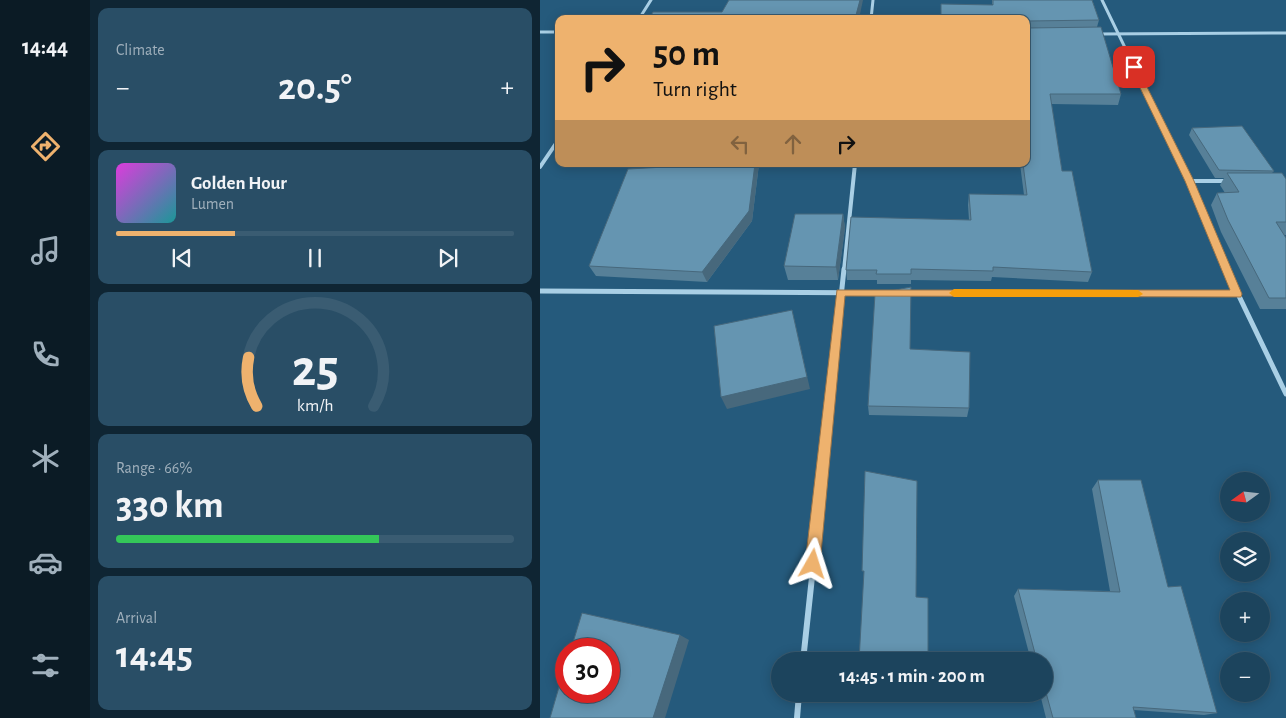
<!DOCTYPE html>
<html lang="en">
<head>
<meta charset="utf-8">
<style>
  body { margin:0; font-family:"Alegreya Sans",sans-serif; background:#294e66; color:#f1f3f6; height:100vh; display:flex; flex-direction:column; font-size:19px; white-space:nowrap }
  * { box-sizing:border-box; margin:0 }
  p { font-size:16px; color:#a0b0bc }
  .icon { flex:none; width:28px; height:28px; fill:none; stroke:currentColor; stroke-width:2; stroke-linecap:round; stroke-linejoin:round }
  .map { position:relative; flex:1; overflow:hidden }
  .sheet { display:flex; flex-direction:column; gap:8px; padding:8px; background:#0f2533; width:450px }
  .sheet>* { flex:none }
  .top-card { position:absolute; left:15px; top:15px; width:475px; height:152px; border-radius:10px; box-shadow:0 2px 12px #0003,0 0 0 1px #3a5c72; background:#eeb26e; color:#111; overflow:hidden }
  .needle { width:32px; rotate:255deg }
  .tools { position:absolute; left:680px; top:472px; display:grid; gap:10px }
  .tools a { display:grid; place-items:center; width:50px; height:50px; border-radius:50%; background:#1c445d; box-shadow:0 2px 12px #0003,0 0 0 1px #3a5c72; font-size:25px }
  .speed { position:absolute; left:15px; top:638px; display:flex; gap:10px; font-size:25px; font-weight:700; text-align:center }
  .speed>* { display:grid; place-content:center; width:65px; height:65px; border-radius:50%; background:#1c445d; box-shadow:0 2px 12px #0003,0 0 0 1px #3a5c72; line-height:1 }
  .speed .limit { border:8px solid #d22; background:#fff; color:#111 }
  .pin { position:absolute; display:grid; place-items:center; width:42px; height:42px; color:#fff; margin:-21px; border-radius:10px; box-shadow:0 2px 8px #0006 }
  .me { position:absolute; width:55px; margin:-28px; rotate:6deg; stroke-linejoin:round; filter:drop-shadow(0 0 4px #0008) }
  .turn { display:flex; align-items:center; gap:18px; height:105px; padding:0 15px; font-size:22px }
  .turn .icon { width:65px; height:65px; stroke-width:2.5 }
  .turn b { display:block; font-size:35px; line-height:42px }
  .lanes { display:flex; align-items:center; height:48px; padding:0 15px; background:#0003; justify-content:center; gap:25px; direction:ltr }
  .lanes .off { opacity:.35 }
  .big { font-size:38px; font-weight:700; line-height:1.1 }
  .sheet .widget { flex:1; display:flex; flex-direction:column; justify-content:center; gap:8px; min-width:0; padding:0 18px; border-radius:10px; background:#294e66 }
  .sheet .dial { align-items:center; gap:0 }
  .dial svg { height:130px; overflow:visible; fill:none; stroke:#3a5c72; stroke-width:7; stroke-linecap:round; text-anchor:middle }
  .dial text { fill:#f1f3f6; stroke:none }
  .song { display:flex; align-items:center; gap:15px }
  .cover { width:60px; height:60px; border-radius:8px; background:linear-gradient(135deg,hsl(300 70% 55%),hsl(180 70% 35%)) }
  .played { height:5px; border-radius:2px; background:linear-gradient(90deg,#eeb26e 30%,#3a5c72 30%) }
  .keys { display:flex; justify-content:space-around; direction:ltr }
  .heat { display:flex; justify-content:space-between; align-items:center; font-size:28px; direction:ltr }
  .charge { height:8px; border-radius:4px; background:linear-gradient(90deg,#34c759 66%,#3a5c72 0) }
  .trip { position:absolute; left:231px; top:652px; width:282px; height:50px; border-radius:25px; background:#1c445d; box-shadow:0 2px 12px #0003,0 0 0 1px #3a5c72; font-weight:700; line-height:50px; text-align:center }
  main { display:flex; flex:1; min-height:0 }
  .menu { display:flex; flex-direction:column; width:90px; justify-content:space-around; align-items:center; background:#0b1b25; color:#a0b0bc }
  .menu .icon { width:35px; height:35px }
  .menu .current { color:#eeb26e }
  .menu b { font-size:22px; color:#f1f3f6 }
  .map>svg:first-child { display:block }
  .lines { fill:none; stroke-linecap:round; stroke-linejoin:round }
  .minor-far3 { stroke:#a9cfe5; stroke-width:3 }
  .minor-far2 { stroke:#a9cfe5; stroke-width:4 }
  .minor-far1 { stroke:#a9cfe5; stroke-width:5 }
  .minor { stroke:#a9cfe5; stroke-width:6 }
  .wall { fill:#578098 }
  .shaded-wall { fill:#47687c }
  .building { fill:#6595b1; stroke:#47687c }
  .route { fill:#eeb26e; stroke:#9b7448 }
  .slow { fill:#f59e0b }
</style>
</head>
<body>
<main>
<nav class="menu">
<b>14:44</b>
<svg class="icon current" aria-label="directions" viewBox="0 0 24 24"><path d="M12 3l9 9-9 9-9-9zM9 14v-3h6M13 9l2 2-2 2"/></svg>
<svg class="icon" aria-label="music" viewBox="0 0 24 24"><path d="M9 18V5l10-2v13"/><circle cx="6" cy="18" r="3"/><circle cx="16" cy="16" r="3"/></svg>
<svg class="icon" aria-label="phone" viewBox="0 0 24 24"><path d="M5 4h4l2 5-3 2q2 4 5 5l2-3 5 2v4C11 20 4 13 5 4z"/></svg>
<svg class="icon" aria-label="climate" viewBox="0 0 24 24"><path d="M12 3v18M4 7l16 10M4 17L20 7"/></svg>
<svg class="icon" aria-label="car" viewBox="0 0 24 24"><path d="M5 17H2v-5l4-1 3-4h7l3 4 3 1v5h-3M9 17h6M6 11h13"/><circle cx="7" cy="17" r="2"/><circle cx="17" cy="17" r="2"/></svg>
<svg class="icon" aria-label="filters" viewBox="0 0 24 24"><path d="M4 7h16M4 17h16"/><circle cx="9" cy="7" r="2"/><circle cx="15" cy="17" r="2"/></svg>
</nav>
<section class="sheet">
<div class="widget"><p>Climate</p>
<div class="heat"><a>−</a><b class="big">20.5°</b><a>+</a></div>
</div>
<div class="widget">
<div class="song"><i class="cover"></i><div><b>Golden Hour</b><p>Lumen</p></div></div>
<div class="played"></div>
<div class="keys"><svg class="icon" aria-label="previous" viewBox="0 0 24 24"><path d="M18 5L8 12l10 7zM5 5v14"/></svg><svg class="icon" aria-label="pause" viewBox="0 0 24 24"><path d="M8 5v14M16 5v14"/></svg><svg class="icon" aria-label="next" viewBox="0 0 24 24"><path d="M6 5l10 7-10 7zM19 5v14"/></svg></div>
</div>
<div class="widget dial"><svg viewBox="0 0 100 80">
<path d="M14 69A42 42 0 1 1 86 69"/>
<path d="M14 69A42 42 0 0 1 9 39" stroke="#eeb26e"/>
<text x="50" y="56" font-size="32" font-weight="700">25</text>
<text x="50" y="72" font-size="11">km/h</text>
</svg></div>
<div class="widget"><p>Range · 66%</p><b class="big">330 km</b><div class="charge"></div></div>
<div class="widget"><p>Arrival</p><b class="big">14:45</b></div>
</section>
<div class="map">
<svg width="746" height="718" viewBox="0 0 746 718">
  <rect width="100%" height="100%" fill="#255a7c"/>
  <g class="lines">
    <g class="minor-far3">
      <path d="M562,0L619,118"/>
      <path d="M99,19L111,0"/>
      <path d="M331,19L333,0"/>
      <path d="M0,32H19"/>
      <path d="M557,34L746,33"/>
    </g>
    <g class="minor-far2">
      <path d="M618,117L649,181L687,270"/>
      <path d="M0,167L19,139"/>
      <path d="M649,181H689"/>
      <path d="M304,270L315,164"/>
    </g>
    <g class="minor-far1">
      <path d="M686,269L746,394"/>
      <path d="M0,291L349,293"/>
      <path d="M365,293L697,294"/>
      <path d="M283,466L304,269"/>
    </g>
    <g class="minor">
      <path d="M263,661L284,465"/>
      <path d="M257,718L259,694"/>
    </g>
  </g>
  <g class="wall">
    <path d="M452,0H552L559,20L557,27L581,94L578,105L511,104L522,171L552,272L548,282L452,277L451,281L371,280V284H337V280H307L306,270L429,220L428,205L429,194L484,195L480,164H486V19L452,4Z"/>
    <path d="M652,128L734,171L732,173L746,179V235H744L746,238V309H720L681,232L671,205L677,193H685L680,185L684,178H675L649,135Z"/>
    <path d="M126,164H254L253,165L219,164L212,221L167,282L56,276L49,266L125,167Z"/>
    <path d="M303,214L305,228L298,280H248L244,266Z"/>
    <path d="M370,349L429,408L427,417L329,415L328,406Z"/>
    <path d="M558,480L628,587L677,713L664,715L594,710L596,718H506L500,694H505V661H491L474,596L478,589L570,591L552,489Z"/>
  </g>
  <g class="shaded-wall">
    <path d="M320,0H323L319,19H315Z"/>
    <path d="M215,164H219L212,221L167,282L162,272Z"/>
    <path d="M303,214L305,228L298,280L296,267Z"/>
    <path d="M252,310L270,389L187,409L181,397Z"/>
    <path d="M140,635L149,640L125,718H113Z"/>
  </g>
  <g class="building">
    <path d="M189,0H320L315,19H109L113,12H182Z"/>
    <path d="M453,0H552L559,20L488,21L486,22V19H401V4L453,5Z"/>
    <path d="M486,26L488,28L561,27L581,94H510L522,171H532L552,272L453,267V271L371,269V274H336L337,270H306L311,217L431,220L429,194L487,195L483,164H486Z"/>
    <path d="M702,126L734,171L679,170L652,128Z"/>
    <path d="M126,164H215L209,211L162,272L49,266L88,169L125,167Z"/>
    <path d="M687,173H742L746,179V222H736L746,238V298H729L688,220L677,193L699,192Z"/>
    <path d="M255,214H303L296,267L244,266Z"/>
    <path d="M371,287L370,349L430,352L429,408L328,406L335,294Z"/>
    <path d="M252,310L267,377L181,397L174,326Z"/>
    <path d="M325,471L377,481L376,597L388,598V661H319L324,571H322Z"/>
    <path d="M558,480H601L628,587L641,586L677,713L593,707L596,718H513L505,689V661H497L478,589L580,592Z"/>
    <path d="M42,613L140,635L113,718H10L26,663V691H69V649H31Z"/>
  </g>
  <path class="route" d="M594,65L597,67L654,181L702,294L701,297L305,296L280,564L278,569L273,571L268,569L265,564L297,290H690L645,181L590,67Z"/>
  <path class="slow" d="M414,289L598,290L603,294L598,297H414L409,293Z"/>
</svg>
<div class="tools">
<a><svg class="needle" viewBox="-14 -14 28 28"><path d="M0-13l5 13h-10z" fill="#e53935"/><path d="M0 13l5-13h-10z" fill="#a0b0bc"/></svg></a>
<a><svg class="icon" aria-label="layers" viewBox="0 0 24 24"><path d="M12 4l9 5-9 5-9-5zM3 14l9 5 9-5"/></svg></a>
<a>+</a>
<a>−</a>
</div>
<div class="speed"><div class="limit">30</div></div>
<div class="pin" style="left:594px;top:67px;background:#d93025"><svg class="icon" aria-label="arrive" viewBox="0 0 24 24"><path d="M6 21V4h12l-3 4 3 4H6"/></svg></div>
<svg class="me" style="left:273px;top:564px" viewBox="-20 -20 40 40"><path d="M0-17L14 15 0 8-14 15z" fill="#eeb26e" stroke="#fff" stroke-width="4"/></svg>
<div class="trip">14:45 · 1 min · 200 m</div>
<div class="top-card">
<div class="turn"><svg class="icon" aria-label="right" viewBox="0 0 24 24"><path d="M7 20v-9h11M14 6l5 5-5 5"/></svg><div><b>50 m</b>Turn right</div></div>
<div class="lanes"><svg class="icon off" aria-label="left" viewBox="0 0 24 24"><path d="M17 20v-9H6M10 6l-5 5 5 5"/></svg><svg class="icon off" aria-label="ahead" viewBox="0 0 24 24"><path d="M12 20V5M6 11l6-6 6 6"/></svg><svg class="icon" aria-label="right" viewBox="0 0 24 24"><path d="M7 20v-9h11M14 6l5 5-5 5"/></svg></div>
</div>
</div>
</main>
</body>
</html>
